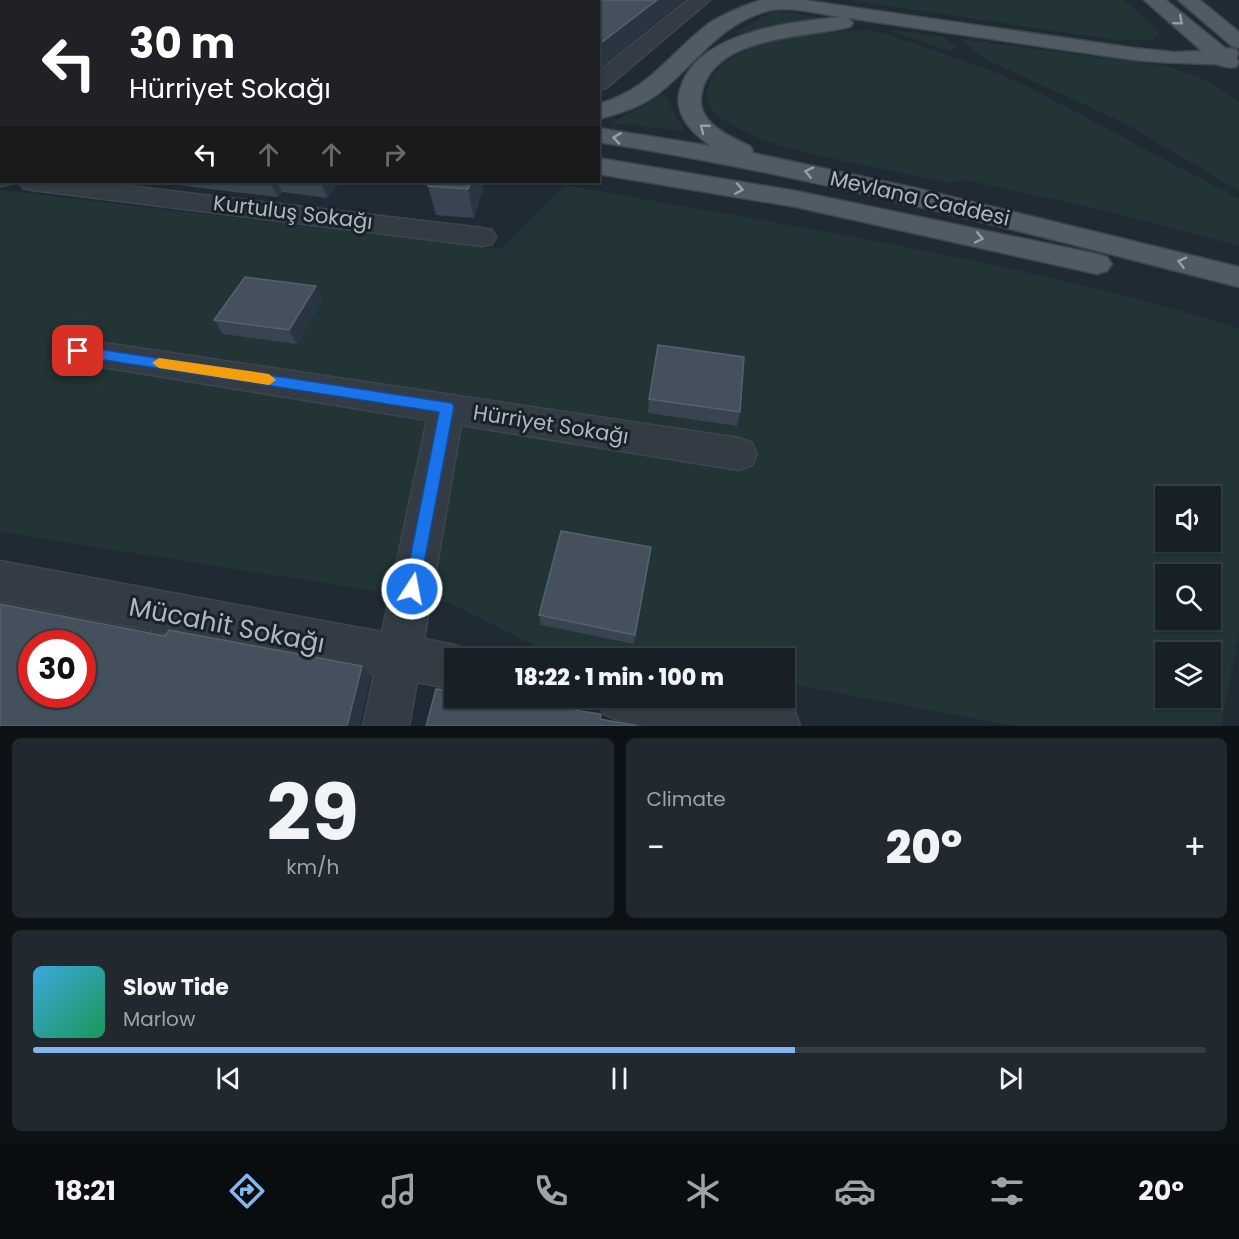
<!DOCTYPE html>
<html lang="en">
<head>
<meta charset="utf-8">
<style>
  body { margin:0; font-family:Poppins,sans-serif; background:#21282f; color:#f1f3f6; height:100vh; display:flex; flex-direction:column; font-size:22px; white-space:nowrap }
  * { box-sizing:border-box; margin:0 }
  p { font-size:20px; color:#9fa3a7 }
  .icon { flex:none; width:33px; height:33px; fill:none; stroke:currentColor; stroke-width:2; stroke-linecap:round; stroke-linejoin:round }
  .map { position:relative; height:726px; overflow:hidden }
  .drawer { display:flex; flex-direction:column; gap:12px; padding:12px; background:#0d1215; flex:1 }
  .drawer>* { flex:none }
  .hud { position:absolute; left:0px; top:0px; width:600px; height:183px; box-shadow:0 2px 4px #0004,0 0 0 2px #363e44; background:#202124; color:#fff; overflow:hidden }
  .fabs { position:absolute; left:1155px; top:486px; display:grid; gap:12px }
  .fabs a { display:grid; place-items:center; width:66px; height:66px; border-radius:0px; background:#182027; box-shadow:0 2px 4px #0004,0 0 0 2px #363e44; font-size:30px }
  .speed { position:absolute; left:18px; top:630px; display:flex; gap:12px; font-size:30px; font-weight:700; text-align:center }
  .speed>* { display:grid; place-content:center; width:78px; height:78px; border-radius:50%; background:#182027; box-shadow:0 2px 4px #0004,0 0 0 2px #363e44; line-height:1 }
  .speed .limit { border:9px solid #d22; background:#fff; color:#111 }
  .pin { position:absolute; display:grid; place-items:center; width:51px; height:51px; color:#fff; margin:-26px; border-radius:12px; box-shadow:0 3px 9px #0006 }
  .me { position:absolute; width:66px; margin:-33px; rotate:11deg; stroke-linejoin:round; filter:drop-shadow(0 0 4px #0008) }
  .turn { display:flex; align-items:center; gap:21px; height:126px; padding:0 30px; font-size:27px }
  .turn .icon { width:78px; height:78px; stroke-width:2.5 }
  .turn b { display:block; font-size:42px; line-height:51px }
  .lanes { display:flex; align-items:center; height:57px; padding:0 30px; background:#0003; justify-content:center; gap:30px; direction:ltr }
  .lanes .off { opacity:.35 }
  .big { font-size:45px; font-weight:800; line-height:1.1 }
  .drawer .tile { flex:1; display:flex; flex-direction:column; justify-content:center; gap:9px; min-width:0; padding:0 21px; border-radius:9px; background:#21282f }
  .drawer .dial { align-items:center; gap:0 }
  .dial b { font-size:78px; line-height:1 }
  .song { display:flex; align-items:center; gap:18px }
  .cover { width:72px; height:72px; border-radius:9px; background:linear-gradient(135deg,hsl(200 70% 55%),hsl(150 70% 35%)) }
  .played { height:6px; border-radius:3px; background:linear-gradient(90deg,#84b7f0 65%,#363e44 65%) }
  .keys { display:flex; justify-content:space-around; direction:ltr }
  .heat { display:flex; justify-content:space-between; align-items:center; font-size:33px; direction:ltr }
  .drawer .tiles { flex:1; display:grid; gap:12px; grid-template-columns:1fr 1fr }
  .tile:last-child { grid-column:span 2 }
  .trip { position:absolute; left:444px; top:648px; width:351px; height:60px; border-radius:0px; background:#182027; box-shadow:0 2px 4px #0004,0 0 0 2px #363e44; font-weight:800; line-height:60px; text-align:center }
  .tab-bar { display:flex; height:96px; justify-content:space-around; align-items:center; background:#0a0d10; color:#9fa3a7 }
  .tab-bar .icon { width:42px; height:42px }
  .tab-bar .current { color:#84b7f0 }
  .tab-bar b { font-size:27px; color:#f1f3f6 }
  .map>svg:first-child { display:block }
  .green { fill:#223435; fill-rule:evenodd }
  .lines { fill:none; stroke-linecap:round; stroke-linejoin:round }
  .minor-casing { stroke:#3d454e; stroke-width:3 }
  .primary-casing { stroke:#3d454e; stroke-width:3 }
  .minor { fill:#333c45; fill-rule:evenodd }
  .primary { fill:#515b65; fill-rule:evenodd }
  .wall { fill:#384551 }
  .shaded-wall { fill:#293540 }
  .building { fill:#44515d; stroke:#55616d; stroke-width:1.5; fill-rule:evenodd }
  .oneway { stroke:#96a0ab }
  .route { fill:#1a73e8; stroke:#114b97; stroke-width:1.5 }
  .slow { fill:#f59e0b }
  .labels { text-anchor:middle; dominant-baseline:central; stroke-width:6; stroke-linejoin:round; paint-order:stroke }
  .street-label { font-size:21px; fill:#adb7c2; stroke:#192129 }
  .near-street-label { font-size:26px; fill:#adb7c2; stroke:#192129 }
</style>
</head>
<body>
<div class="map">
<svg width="1239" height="726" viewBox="0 0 1239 726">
  <rect width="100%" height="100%" fill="#202a34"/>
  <g class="green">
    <path d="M848,0H1124L1157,29L1158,35L1151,40H1117Z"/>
    <path d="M778,11L819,17L739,34L735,32L772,12Z"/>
    <path d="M866,30L880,32L985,68L1027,86L1239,199V246L1111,212L965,180L950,183C914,176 879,168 843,161C808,153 771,146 739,129C722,120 701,109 708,87C723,37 822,33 866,30Z"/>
    <path d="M887,30L942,36L956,46L955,49L949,51Z"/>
    <path d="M961,39L1166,66L1209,81L1239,102V191L1124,123L981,57Z"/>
    <path d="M661,96L667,97L676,118L686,131L611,123Z"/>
    <path d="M565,185C791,226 1019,261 1239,328V635L1221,726H1014L785,683L784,658H620L538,647L450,603L0,532V190L501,249ZM1166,496H1210V542H1166ZM1166,574H1210V620H1166ZM1166,652H1210V698H1166Z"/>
  </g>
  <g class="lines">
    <defs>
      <g id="minor">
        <path d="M688,0H710L606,88L598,90V72Z"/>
        <path d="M0,170L2,182H13L11,184L0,186Z"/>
        <path d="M19,182H95L482,228L492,230L496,237L492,244L482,246L32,190L23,188Z"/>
        <path d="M78,339L739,438L752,443L757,454L752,465L739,470L461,425L424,639L454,645L470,651L473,658H454V689L417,682L409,726H363L374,674L0,601V561L382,632L427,420L78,363L66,360L62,351L66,342Z"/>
        <path d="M597,698H748L777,703L794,709L800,726H648L620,721L604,714Z"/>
      </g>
      <g id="primary">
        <path d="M762,0H803L1134,48L1174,52L1202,51L1144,0H1166L1225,48L1236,49L1239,54L1236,58L1239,62L1236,67C1226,69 1221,64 1213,64C1186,63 1161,63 1134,60L848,18L853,23L850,27C806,38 709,35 701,97C698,123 730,137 750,146L753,151L752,153L920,189L1239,267V287C1026,233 816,176 598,142V128L711,146C694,135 675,116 679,94C691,32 790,22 841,17C818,14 790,5 767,11C721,24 699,59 665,88C647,105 622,113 598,119V104C649,90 668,55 707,25C718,16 747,4 762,0Z"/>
        <path d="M1178,0H1200L1239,32V48L1232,46Z"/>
        <path d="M0,60L2,61V74H0Z"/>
        <rect x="0" y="88" width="2" height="14"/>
        <path d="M598,158L796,191L1097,254L1107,257L1112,264L1107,271L1097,274L796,207L598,174Z"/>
      </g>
    </defs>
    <use href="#minor" class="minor-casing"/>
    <use href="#primary" class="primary-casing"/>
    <use href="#minor" class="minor"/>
    <use href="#primary" class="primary"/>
  </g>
  <g class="wall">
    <path d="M0,0H684L598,69V2H2V49H0Z"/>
    <rect x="0" y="96" width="2" height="66"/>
    <path d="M152,182H339L327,198L282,192L278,197Z"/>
    <path d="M430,182H482L483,189L474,218L436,215L428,186Z"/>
    <path d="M323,300L297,344L223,334L214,320Z"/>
    <path d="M649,399L740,412L737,426L648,413Z"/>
    <path d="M650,558L634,644L541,625L539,615Z"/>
  </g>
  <g class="shaded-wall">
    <path d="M657,0H684L598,69V45Z"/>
    <path d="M270,182H277L282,192L278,197Z"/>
    <path d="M321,182H339L327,198Z"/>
    <path d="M471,182H482L483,189L474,218L468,189Z"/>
    <path d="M316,286L323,300L297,344L289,330Z"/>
    <path d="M651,547L650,558L634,644L635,635Z"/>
    <path d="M362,666L371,676L360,726H347Z"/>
  </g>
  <g class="building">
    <path d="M0,0H657L598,45V2H2V28H0Z"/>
    <path d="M0,96H2V143L0,142Z"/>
    <path d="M430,182H471L468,189L428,186Z"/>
    <path d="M245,277L316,286L289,330L214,320Z"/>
    <path d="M658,345L744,357L740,412L649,399Z"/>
    <path d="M561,531L651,547L635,635L539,615Z"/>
    <path d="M0,604L165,636L169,630L362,666L347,726H0ZM32,644H82V694H32Z"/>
    <path d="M436,689L454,691V698H495L601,714L600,719L638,726H426Z"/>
  </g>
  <defs><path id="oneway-chevron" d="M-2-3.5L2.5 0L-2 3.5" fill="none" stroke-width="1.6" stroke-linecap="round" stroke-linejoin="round" transform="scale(1.5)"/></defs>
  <g class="oneway">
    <use href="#oneway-chevron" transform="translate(1179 21) rotate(40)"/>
    <use href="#oneway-chevron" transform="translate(704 128) rotate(-142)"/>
    <use href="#oneway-chevron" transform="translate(617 138) rotate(-171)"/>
    <use href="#oneway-chevron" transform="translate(809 172) rotate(-167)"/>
    <use href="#oneway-chevron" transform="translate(739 189) rotate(9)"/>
    <use href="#oneway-chevron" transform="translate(979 238) rotate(12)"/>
    <use href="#oneway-chevron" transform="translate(1182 262) rotate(-166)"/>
  </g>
  <path class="route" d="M78,346L452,403L454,407L418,595L412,597L406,595L404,589L439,412L78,356L71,351Z"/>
  <path class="slow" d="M159,358L269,374L276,380L269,385L159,368L152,363Z"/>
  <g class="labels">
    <g class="street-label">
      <text transform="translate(920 198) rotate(13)">Mevlana Caddesi</text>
      <text transform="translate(293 212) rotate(7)">Kurtuluş Sokağı</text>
      <text transform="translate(551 424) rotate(9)">Hürriyet Sokağı</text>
    </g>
    <g class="near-street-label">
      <text transform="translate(227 625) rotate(11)">Mücahit Sokağı</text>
    </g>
  </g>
</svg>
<div class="fabs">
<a><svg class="icon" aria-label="sound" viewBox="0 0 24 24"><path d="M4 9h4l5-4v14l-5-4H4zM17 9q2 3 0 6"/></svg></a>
<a><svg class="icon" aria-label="search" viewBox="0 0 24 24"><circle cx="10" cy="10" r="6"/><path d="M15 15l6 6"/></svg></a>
<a><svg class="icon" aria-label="layers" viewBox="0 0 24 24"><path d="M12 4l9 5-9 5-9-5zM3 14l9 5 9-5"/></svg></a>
</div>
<div class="speed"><div class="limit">30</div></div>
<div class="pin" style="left:78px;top:351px;background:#d93025"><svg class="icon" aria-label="arrive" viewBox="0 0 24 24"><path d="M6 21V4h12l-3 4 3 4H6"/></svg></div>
<svg class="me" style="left:412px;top:589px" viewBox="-20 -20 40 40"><circle r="17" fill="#1a73e8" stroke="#fff" stroke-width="3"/><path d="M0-11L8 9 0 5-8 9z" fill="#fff"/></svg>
<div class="trip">18:22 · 1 min · 100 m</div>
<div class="hud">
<div class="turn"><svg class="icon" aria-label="left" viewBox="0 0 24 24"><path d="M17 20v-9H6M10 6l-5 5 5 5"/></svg><div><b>30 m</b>Hürriyet Sokağı</div></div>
<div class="lanes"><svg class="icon" aria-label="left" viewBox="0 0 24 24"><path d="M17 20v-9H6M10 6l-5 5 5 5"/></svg><svg class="icon off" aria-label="ahead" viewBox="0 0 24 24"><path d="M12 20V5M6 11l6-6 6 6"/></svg><svg class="icon off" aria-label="ahead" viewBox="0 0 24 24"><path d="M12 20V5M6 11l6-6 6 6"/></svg><svg class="icon off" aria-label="right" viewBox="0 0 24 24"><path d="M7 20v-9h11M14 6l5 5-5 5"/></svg></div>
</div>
</div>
<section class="drawer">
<div class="tiles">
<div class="tile dial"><b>29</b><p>km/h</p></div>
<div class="tile"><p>Climate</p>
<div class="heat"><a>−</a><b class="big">20°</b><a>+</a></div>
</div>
<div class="tile">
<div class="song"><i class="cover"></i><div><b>Slow Tide</b><p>Marlow</p></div></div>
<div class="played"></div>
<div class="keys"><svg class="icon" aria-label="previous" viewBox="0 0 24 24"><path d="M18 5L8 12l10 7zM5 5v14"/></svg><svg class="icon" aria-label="pause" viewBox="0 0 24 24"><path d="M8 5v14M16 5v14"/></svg><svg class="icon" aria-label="next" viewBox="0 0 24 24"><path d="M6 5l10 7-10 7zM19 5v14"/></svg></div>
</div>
</div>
</section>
<nav class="tab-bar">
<b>18:21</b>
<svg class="icon current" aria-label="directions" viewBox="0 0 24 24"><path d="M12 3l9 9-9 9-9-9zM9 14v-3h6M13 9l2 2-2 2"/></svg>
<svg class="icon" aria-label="music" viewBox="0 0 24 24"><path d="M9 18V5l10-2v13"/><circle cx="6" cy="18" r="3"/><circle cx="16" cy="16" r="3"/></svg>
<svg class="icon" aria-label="phone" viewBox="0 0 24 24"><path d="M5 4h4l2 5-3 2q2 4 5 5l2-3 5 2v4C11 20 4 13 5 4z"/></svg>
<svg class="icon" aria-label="climate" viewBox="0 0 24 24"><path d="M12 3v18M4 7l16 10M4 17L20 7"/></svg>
<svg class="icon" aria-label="car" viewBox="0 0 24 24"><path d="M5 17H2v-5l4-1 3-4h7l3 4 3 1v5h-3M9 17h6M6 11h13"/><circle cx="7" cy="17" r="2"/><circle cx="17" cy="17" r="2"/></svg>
<svg class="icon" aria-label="filters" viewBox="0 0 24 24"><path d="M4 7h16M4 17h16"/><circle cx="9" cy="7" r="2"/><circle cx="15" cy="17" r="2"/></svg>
<b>20°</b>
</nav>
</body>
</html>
